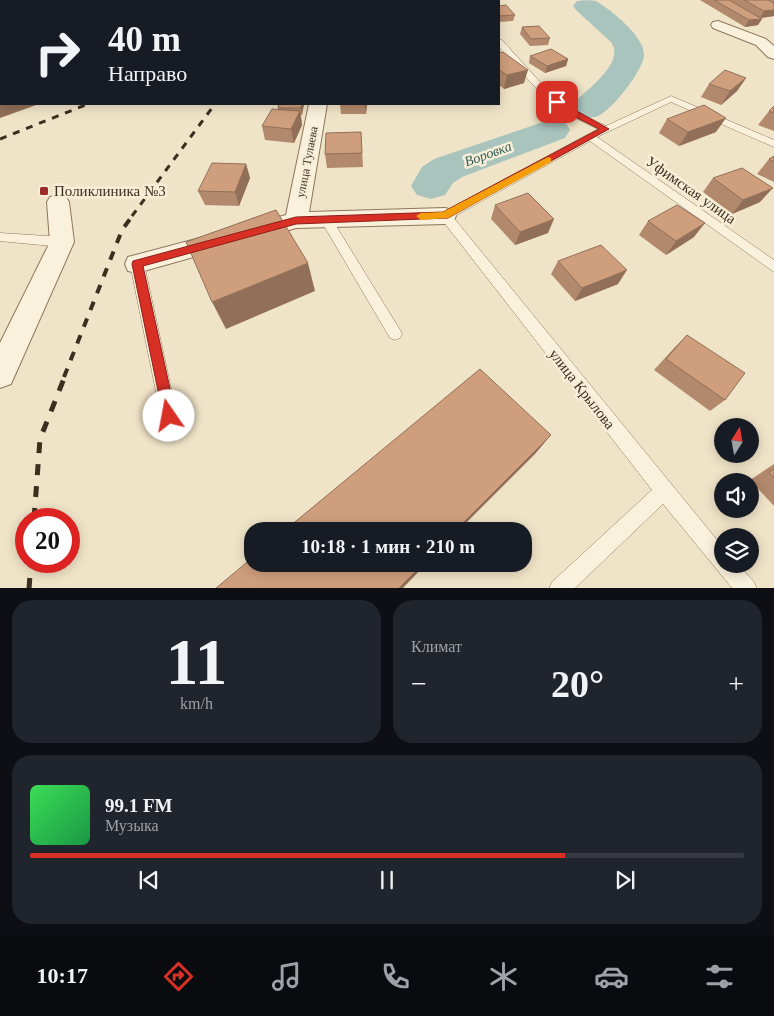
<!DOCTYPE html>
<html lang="ru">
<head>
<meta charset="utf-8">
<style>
  body { margin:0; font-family:Georgia,serif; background:#20242c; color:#f1f3f6; height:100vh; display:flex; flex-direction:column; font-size:19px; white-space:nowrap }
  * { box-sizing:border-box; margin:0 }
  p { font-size:16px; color:#9ea1a6 }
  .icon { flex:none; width:28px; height:28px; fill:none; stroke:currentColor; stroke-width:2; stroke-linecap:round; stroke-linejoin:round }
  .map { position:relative; height:588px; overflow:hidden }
  .panel { display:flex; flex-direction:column; gap:12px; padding:12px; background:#0d0f14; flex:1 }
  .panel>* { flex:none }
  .top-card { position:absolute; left:0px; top:0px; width:500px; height:105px; box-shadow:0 2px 12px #0003; background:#171b24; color:#f1f3f6; overflow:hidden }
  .needle { width:32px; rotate:11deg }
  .fabs { position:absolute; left:714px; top:418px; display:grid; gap:10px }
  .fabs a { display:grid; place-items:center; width:45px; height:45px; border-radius:50%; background:#171b24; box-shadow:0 2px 12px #0003; font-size:25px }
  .speed { position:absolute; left:15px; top:508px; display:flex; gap:10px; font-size:25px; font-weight:700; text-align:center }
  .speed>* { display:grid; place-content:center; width:65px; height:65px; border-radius:50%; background:#171b24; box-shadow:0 2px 12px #0003; line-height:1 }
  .speed .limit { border:8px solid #d22; background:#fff; color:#111 }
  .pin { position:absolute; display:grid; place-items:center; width:42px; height:42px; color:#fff; margin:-21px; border-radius:10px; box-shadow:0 2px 8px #0006 }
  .me { position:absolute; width:55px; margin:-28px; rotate:348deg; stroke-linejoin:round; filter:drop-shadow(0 0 4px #0008) }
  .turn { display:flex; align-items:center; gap:18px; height:105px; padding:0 25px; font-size:22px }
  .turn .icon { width:65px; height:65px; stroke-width:2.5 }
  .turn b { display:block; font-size:35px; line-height:42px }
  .big { font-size:38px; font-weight:600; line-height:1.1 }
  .panel .card { flex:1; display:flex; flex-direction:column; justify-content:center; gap:8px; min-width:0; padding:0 18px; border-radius:20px; background:#20242c }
  .panel .dial { align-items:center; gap:0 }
  .dial b { font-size:65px; line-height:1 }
  .song { display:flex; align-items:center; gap:15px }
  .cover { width:60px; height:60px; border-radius:8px; background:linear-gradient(135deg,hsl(130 70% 55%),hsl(140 70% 35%)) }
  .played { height:5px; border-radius:2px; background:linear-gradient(90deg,#d93025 75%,#363941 75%) }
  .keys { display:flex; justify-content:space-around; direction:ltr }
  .heat { display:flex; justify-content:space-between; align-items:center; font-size:28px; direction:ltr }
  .panel .tiles { flex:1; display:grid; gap:12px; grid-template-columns:1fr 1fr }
  .card:last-child { grid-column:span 2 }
  .trip { position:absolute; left:244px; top:522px; width:288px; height:50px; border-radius:20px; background:#171b24; box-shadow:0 2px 12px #0003; font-weight:600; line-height:50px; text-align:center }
  .dock { display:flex; height:80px; justify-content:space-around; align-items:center; background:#090b0e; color:#9ea1a6 }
  .dock .icon { width:35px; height:35px }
  .dock .current { color:#d93025 }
  .dock b { font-size:22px; color:#f1f3f6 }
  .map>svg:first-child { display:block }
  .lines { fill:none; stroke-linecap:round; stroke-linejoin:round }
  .river { fill:#a9c4bc; fill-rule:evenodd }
  .service-casing { stroke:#8d765c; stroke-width:1 }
  .minor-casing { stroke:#8d765c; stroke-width:2 }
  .service { fill:#faf1dc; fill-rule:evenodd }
  .minor { fill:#faf1dc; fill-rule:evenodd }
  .rail-far3 { stroke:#3d2e20; stroke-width:2; stroke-dasharray:5 5; stroke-linecap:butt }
  .rail-far2 { stroke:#3d2e20; stroke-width:3; stroke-dasharray:7 7; stroke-linecap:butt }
  .rail-far1 { stroke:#3d2e20; stroke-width:4; stroke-dasharray:9 9; stroke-linecap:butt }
  .rail { stroke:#3d2e20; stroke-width:5; stroke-dasharray:11 11; stroke-linecap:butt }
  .wall { fill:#b2896c }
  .shaded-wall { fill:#916f58 }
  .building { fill:#cf9f7d; stroke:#916f58 }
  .route { fill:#d93025; stroke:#8d1f18 }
  .slow { fill:#f59e0b }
  .poi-dot { fill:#9e2a2b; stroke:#f7eed8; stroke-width:2 }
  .labels { text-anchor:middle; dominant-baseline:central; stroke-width:5; stroke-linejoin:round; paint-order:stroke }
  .far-street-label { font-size:12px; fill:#3d2e20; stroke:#f7eed8 }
  .far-water-label { font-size:14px; font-style:italic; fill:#2f5d5a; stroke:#f7eed8 }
  .street-label { font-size:15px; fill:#3d2e20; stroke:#f7eed8 }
  .poi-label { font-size:15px; fill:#3d2e20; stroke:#f7eed8; text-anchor:start }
</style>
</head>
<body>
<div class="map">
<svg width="774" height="589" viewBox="0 0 774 589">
  <rect width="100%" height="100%" fill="#f0e4c8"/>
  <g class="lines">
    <g class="river">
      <path d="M577,1C582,0 591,0 596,1C610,9 645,37 644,55C643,71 612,110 598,116C589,119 583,117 575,115L570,108C581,92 627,65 611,42L577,11L573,6Z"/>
      <path d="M552,119L565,122L570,130L565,138L462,177L453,183L445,195L431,199L417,195L411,186L422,167L434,159Z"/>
    </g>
    <defs>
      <g id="service">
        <rect x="444" y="0" width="10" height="1"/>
        <rect x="0" y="33" width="1" height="4"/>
        <path d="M499,40H502L550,93L569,108L606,126L671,96L774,140V147L671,102L597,137L774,260V272L590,141L453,217L722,546V564H738L754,582L757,589H733L663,504L574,589H549L552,582L652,490L439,216L441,213L598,129L563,112L544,97L499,47Z"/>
        <path d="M326,215L330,216L400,330L402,334L400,338L395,340L390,338L320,219Z"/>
        <path d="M0,233L62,237L66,239L68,242L66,245L62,247L0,241Z"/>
        <path d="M137,259L142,261L144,264L177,416L175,422L169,424L163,422L161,416L130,264L132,261Z"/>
      </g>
      <g id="minor">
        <path d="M718,21L766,39L774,46V59L768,57L756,45L713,28L711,25L713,22Z"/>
        <path d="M309,104H327L309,212L445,208L453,210L456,216L453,222L445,224L296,228L137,273L128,271L125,264L128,257L286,215Z"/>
        <path d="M58,195L66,197L69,202L74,242L11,384L0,388V343L50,242L47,202L50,197Z"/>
      </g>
    </defs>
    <use href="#service" class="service-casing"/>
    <use href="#minor" class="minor-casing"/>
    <use href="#service" class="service"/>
    <use href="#minor" class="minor"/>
    <g class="rail-far3">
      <path d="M343,1L346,0"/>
      <path d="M355,1L357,0"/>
    </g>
    <g class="rail-far2">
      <path d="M0,139L88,104"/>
      <path d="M132,216L215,104"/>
    </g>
    <path class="rail-far1" d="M64,377L122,230L133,215"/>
    <g class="rail">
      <path d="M34,519L40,439L65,376"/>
      <path d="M29,589L31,561"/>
    </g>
  </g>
  <g class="wall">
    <path d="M700,0H774V16L760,18L758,25L745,27Z"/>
    <path d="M499,6L515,15L513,21L499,22Z"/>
    <path d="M522,27L550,38L548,45L530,46L520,34Z"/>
    <path d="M499,53L524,83L504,89L499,85Z"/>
    <path d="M530,56L568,59L566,66L545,73L529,63Z"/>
    <path d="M746,78L737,91L721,105L701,97L709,84Z"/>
    <path d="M279,104H304L302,115H301L302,125L294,143L265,140L262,126L278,109Z"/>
    <path d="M340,104H367L366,114H341Z"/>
    <path d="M774,106V131L758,125L769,111Z"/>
    <path d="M667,119L716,132L679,146L659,133Z"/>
    <path d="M361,132L363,167L327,168L325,154Z"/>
    <path d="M774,156V182L757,174L769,159Z"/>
    <path d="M246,164L250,178L239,206L205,205L198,191Z"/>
    <path d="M713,178L760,202L732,214L703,192Z"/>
    <path d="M495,205L548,233L515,245L491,219Z"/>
    <path d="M648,221L694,237L666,255L639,235Z"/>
    <path d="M558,261L618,284L575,301L551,274Z"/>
    <path d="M687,335L725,400L710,411L654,370L675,347Z"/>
    <path d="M774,464V506L750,480Z"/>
  </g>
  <g class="shaded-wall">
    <path d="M1,9V29H0V10Z"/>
    <path d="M774,10V16L760,18L764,11Z"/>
    <path d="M762,19L758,25L745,27L749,20Z"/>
    <path d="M568,59L566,66L545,73L547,66Z"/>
    <path d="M528,70L524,83L504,89L507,75Z"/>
    <path d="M746,78L737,91L721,105L730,91Z"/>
    <path d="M0,93H1V104H39L0,118Z"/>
    <path d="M302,104H304L302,115L301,108Z"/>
    <path d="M365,104H367L366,114Z"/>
    <path d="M300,111L302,125L294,143L291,129Z"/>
    <path d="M726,118L716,132L679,146L688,132Z"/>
    <path d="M246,164L250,178L239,206L235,192Z"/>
    <path d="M773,188L760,202L732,214L743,200Z"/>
    <path d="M554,219L548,233L515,245L520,232Z"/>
    <path d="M705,223L694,237L666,255L676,241Z"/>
    <path d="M308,263L315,291L226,329L212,302Z"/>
    <path d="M627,270L618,284L575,301L582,288Z"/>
    <path d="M551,435L535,454L458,531H455Z"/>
    <path d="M423,564H426L402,589H398Z"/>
  </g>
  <g class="building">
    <path d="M0,0H48V1H1V9L0,10Z"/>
    <path d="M143,0H185L176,1H143Z"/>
    <path d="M714,0H729L762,19L749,20Z"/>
    <path d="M744,0H768L774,3V10L764,11Z"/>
    <path d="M506,5L515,15L499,16V6Z"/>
    <path d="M539,26L550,38L531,39L522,27Z"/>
    <path d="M551,49L568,59L547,66L530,56Z"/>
    <path d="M503,52L528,70L507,75L499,70V53Z"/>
    <path d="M725,70L746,78L730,91L709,84Z"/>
    <path d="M1,72V93H0V73Z"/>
    <path d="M279,104H302L301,108H278Z"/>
    <path d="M704,105L726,118L688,132L667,119Z"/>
    <path d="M774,106V113L769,111Z"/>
    <path d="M272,109L300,111L291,129L262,126Z"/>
    <path d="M361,132L362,153L325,154L326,133Z"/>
    <path d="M774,156V162L769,159Z"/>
    <path d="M212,163L246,164L235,192L198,191Z"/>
    <path d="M742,168L773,188L743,200L713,178Z"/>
    <path d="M528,193L554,219L520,232L495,205Z"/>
    <path d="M677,205L705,223L676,241L648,221Z"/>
    <path d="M276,210L308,263L212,302L186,242Z"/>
    <path d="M601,245L627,270L582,288L558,261Z"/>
    <path d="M687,335L745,373L725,400L666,359Z"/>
    <path d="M480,369L551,435L455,531H284Z"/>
    <path d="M774,469V478L769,472Z"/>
    <path d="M252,558V564H423L398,589H215Z"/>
  </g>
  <path class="route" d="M554,101H559L609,129L448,218L296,224L143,266L176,416L174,420L169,422L164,420L132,264L133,261L296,217L443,212L599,129L563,111L554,104Z"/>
  <path class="slow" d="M548,157L551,158V162L448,218L421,220L416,216L421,213L443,212Z"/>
  <rect class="poi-dot" x="39" y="186" width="10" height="10" rx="2.5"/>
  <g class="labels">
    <g class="far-street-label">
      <text transform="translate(307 162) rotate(-79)">улица Тулаева</text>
    </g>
    <g class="far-water-label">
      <text transform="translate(488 154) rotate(-20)">Воровка</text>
    </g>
    <g class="street-label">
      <text transform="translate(691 190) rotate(35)">Уфимская улица</text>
      <text transform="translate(582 389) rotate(52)">улица Крылова</text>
    </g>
    <g class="poi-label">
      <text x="54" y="191">Поликлиника №3</text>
    </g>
  </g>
</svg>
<div class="fabs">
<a><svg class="needle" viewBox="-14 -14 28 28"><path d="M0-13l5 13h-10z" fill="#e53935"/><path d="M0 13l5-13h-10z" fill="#9ea1a6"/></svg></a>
<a><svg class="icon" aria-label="sound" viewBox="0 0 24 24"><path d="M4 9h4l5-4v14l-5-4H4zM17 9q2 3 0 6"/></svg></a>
<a><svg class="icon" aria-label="layers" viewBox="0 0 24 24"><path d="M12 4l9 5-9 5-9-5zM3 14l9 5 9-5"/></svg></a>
</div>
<div class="speed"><div class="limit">20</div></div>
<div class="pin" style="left:557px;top:102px;background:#d93025"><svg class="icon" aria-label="arrive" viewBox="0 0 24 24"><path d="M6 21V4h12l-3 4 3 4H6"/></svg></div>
<svg class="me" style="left:169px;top:416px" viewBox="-20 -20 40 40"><circle r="19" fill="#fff"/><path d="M0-13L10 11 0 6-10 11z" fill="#d93025"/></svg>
<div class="trip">10:18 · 1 мин · 210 m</div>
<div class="top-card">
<div class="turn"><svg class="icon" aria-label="right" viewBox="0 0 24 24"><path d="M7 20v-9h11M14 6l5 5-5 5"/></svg><div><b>40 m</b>Направо</div></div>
</div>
</div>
<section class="panel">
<div class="tiles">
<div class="card dial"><b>11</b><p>km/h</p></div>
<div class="card"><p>Климат</p>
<div class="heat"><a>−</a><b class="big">20°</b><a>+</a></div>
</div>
<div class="card">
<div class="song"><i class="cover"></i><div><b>99.1 FM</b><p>Музыка</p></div></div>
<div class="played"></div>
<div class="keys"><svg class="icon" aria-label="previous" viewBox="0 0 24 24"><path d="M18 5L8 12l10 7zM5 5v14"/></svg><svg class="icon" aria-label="pause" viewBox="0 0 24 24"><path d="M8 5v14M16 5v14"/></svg><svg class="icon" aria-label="next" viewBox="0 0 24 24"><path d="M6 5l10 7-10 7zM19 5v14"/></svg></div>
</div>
</div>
</section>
<nav class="dock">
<b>10:17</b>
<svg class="icon current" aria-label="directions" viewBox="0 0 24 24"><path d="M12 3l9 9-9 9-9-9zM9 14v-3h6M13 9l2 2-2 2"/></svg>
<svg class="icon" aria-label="music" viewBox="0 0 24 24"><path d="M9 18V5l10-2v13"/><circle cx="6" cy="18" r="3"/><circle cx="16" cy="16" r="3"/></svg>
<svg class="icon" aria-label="phone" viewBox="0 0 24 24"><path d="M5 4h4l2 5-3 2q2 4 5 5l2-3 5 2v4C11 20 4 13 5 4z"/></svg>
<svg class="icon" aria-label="climate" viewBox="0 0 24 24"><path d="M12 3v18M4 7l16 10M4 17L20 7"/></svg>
<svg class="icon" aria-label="car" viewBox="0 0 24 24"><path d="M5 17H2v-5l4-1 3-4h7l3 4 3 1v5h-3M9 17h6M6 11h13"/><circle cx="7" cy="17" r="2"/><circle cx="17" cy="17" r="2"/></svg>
<svg class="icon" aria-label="filters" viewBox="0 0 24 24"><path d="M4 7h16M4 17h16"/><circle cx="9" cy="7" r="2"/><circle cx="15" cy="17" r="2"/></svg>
</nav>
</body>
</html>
